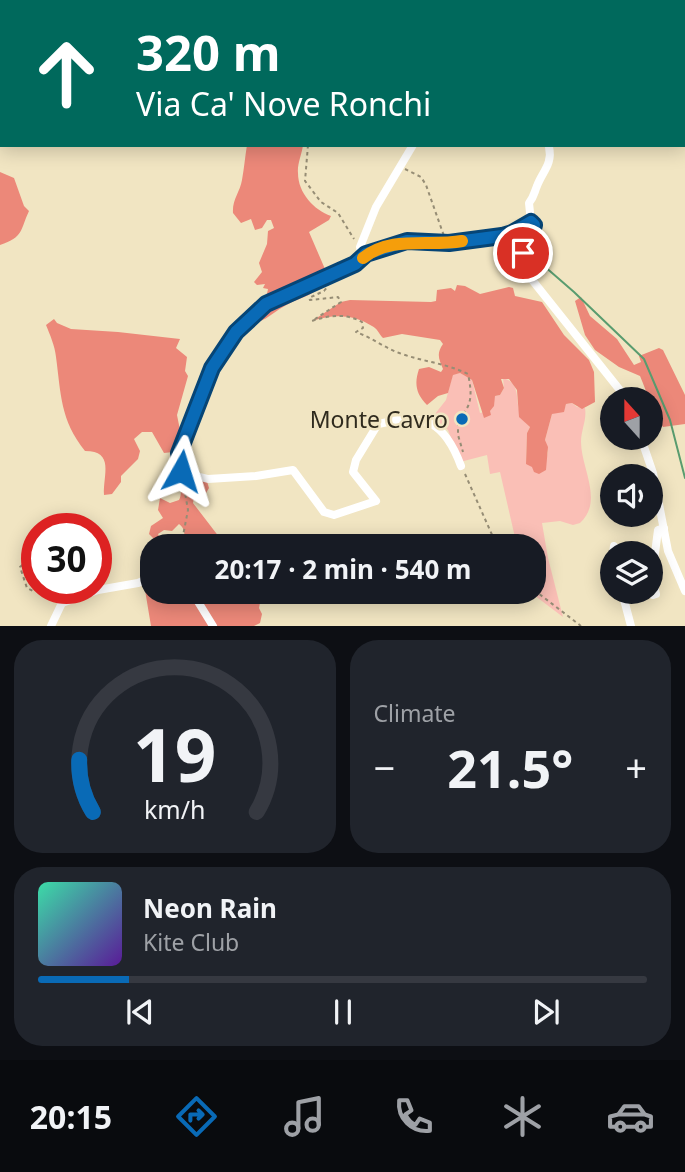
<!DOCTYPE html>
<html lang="en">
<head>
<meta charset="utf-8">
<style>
  body { margin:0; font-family:"Noto Sans",sans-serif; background:#20242c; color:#f1f3f6; height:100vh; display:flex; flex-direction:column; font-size:26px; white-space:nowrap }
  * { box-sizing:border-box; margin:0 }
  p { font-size:23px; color:#9ea1a6 }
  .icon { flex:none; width:38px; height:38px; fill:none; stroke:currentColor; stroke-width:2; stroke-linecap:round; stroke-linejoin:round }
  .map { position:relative; height:626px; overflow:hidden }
  .side { display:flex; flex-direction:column; gap:14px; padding:14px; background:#0d0f14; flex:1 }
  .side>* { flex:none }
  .banner { position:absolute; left:0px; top:0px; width:686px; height:147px; box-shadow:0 4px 18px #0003; background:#00695c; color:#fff; overflow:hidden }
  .needle { width:46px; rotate:339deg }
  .fabs { position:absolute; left:600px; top:387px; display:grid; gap:14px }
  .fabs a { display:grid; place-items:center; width:63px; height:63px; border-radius:50%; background:#171b24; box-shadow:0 4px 18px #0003; font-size:35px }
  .speed { position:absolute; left:21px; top:513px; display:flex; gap:14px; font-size:35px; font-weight:700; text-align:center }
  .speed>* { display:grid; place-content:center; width:91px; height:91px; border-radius:50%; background:#171b24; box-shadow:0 4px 18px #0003; line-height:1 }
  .speed .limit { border:10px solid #d22; background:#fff; color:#111 }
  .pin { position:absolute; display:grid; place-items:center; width:60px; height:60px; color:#fff; margin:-30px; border:4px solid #fff; border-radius:50%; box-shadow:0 2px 7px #0007 }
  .me { position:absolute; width:77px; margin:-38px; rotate:6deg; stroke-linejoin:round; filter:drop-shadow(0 0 5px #0008) }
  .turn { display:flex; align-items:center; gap:24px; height:147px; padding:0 21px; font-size:32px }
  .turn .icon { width:91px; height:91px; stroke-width:2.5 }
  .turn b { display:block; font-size:49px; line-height:60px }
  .big { font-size:52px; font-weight:700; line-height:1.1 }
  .side .tile { flex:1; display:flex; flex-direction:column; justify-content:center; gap:10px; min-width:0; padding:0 24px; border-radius:28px; background:#20242c }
  .side .dial { align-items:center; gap:0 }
  .dial svg { height:182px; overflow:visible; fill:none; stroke:#363941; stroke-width:7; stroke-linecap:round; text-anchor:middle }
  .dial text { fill:#f1f3f6; stroke:none }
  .song { display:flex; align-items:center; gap:21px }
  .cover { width:84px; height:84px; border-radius:10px; background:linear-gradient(135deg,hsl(160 70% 55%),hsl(270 70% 35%)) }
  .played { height:7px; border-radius:4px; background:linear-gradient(90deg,#096ab6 15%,#363941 15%) }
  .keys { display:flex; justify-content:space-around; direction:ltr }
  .heat { display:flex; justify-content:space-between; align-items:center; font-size:38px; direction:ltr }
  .side .tiles { flex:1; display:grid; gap:14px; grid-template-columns:1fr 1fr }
  .tile:last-child { grid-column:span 2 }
  .trip { position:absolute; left:140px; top:534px; width:406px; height:70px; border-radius:28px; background:#171b24; box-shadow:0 4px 18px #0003; font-weight:700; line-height:70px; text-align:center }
  .tab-bar { display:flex; height:112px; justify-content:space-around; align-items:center; background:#090b0e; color:#9ea1a6 }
  .tab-bar .icon { width:49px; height:49px }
  .tab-bar .active { color:#096ab6 }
  .tab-bar b { font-size:32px; color:#f1f3f6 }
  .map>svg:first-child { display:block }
  .green { fill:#fabfb6 }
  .forest { fill:#ec8879 }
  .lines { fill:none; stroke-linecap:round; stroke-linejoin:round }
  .stream { stroke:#599c6f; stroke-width:2 }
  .path { stroke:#968d75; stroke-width:2; stroke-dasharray:3.5 3.5; stroke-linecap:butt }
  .minor { stroke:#fff; stroke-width:8 }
  .route-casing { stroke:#064576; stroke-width:18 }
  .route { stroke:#096ab6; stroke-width:12 }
  .slow { stroke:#f59e0b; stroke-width:12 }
  .poi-dot { fill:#096ab6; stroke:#f1e5c2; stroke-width:2.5 }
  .labels { text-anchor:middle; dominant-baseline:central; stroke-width:5; stroke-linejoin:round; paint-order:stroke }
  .poi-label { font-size:23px; fill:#302b1e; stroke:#f1e5c2; text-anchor:end }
</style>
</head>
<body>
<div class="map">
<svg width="685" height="626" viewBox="0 0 685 626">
  <rect width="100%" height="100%" fill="#f1e5c2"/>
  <path class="green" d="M460,373L472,380L480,413L490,411L495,396L500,395L504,388L503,378C521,383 515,399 520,413C522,420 526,422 530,427L527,433L526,464H545L548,452L545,440L552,414C558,411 564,414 566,404L572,403L577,407L585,408C587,420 581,430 581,442C581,468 604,501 580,523L573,525L560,521L542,523L548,558L563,617L530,592H534V546H517L500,472L490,474L487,455L460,462L448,430L438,422L435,414L446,400L453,374Z"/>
  <g class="forest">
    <path d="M247,145H303C302,154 297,164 298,173C298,193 314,210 331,216L329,220L309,232L328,276C316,298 302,295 283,307C271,314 265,322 249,324L245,315C257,310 266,302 268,289L263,288L265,284L257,285L254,282L262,272L259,263L267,244L268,231L274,228L271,220H267L262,228L255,230L251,219L241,223L233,213C232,200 240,192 242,180C244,169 245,157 247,145Z"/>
    <path d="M0,172L14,178L24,206L29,211C20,230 24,237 0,245Z"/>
    <path d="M457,285L465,286L480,294L509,287L513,288L515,296L542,302L564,335L589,360L594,372L595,402L582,409L572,403L566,404L564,412L552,414L545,440L548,447L546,470L539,474L534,472L532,467L526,464L527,433L530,427L519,417L517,390L509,379H501L504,388L500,395L495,396L494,406L490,411L491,415L484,418L472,380L460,373L453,375L448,393L438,396L427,405C416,394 414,384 419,369L429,367L441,372L443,369C439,359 436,354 443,344L440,340L402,334L383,338C379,334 377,328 372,326C353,314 333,314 312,321L341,302L350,300L431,302L436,301L437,290L451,288L455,291Z"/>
    <path d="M581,297L590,316L617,339L634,365L641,362L639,356L659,348L663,350L685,395V424L663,427C651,411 648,394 640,376L619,367L595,350L585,335L575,301Z"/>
    <path d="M54,319L57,323L71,329L118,332L180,339L176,348L187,357L185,371L188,376L177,415L181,435L173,452L164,453L152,432H142L134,439L140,451L138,459L121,476V482L112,494L104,495C103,475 115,451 85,451C60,420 61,394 56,357C55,346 50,335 46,325Z"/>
    <path d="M182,473L198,481L206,478L209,488L206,493L194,498L193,503L226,546H183C184,537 187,530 179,524L172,531L164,530L158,534L160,539L157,542L149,534L151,526L163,518L158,510L160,498L170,503L179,500C184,491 177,481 182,473Z"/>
    <path d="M152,576V592H262L259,608L262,614L260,623L254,626H151L144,584Z"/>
  </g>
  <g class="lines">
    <path class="stream" d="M536,259L574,292L644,359L670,420L685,478"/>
    <g class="path">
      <path d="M250,0L251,2"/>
      <path d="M332,0L333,2"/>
      <path d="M193,2L197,0"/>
      <path d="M472,2V0"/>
      <path d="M0,20H2"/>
      <path d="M308,145L305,181L321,202L338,213L354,239"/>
      <path d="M405,169L421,177L426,185L444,236"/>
      <path d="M328,282V286L324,291L309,298L310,300L338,297L341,302L312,321C329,315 346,313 362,322L363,328L356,332C373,338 386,349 402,354C425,362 445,363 468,374C472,393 473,406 458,419V435L463,452"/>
      <path d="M465,474L497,546"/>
      <path d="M30,535C39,553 33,555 20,567L27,588L33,591L44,588"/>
      <path d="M181,546L188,510L183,481"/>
      <path d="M53,588L59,595"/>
      <path d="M534,590L581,626"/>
    </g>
    <g class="minor">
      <path d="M263,0L269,2"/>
      <path d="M531,222L529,203C534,197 534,193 537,186C542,172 553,164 549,147"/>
      <path d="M366,254L361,252L360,247L376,207L413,145"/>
      <path d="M641,438L653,473L668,551L685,591"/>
      <path d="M461,466C444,420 424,413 378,424L356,460L353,472L376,501L334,515L324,512L293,470L256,476L208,479L181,472L179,453L212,368L236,332L266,304L355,264L366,254L407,241L449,243L502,236L512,233L531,222L534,225C532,242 517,254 525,271L627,399"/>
      <path d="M613,553L614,546L621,553"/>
      <path d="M192,592L213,626"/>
      <path d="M622,592L631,626"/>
      <path d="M648,592L653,595L656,594L652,576L658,530L664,528"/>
      <path d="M51,626L62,603L98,590L138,583L152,577"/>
    </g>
  </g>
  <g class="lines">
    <defs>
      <path id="route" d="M181,471L179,453L212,368L236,332L266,304L355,264L366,254L407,241L449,243L502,236L512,233L531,222L534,225L529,244L523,253"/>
    </defs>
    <use href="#route" class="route-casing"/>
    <use href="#route" class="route"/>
    <path class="slow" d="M363,258C392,235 428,247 462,241"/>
  </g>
  <circle class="poi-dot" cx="462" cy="419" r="7"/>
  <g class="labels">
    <g class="poi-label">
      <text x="448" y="419">Monte Cavro</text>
    </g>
  </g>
</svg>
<div class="fabs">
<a><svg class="needle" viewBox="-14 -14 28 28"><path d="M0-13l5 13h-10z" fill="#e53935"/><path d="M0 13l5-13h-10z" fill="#9ea1a6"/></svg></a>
<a><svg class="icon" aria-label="sound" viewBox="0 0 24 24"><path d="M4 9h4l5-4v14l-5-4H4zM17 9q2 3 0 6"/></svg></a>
<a><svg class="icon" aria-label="layers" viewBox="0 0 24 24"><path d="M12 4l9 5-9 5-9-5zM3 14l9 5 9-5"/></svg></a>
</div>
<div class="speed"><div class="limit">30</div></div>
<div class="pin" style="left:523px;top:253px;background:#d93025"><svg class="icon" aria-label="arrive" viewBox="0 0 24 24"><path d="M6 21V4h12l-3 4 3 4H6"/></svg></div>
<svg class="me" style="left:181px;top:471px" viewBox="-20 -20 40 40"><path d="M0-17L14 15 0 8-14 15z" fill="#096ab6" stroke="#fff" stroke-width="4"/></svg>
<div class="trip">20:17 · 2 min · 540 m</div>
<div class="banner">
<div class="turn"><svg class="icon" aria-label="ahead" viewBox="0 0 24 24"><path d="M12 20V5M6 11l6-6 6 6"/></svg><div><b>320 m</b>Via Ca' Nove Ronchi</div></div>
</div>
</div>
<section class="side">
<div class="tiles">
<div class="tile dial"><svg viewBox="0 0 100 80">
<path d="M14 69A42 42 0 1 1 86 69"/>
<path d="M14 69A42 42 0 0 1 8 46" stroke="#096ab6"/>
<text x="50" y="56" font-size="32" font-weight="700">19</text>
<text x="50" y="72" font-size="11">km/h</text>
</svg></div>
<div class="tile"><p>Climate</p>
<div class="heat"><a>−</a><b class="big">21.5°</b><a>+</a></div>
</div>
<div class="tile">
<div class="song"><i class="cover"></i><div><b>Neon Rain</b><p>Kite Club</p></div></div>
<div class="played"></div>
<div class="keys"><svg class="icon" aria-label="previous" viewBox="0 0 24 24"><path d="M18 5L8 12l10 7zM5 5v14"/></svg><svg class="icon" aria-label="pause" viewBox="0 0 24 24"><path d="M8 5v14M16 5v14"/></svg><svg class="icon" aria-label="next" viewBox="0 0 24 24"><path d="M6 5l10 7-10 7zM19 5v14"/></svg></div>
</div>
</div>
</section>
<nav class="tab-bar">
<b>20:15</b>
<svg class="icon active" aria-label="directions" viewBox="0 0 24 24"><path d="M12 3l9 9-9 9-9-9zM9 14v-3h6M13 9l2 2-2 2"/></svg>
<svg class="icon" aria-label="music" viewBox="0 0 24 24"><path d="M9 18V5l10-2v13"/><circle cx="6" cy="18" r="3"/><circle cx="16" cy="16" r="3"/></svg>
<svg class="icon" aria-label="phone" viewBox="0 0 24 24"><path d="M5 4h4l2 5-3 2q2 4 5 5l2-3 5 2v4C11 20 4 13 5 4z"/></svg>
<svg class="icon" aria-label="climate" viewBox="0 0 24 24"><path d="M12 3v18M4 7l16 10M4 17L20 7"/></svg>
<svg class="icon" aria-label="car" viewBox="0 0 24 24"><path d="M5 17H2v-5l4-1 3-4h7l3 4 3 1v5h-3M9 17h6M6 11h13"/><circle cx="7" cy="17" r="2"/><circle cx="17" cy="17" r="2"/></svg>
</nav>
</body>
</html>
